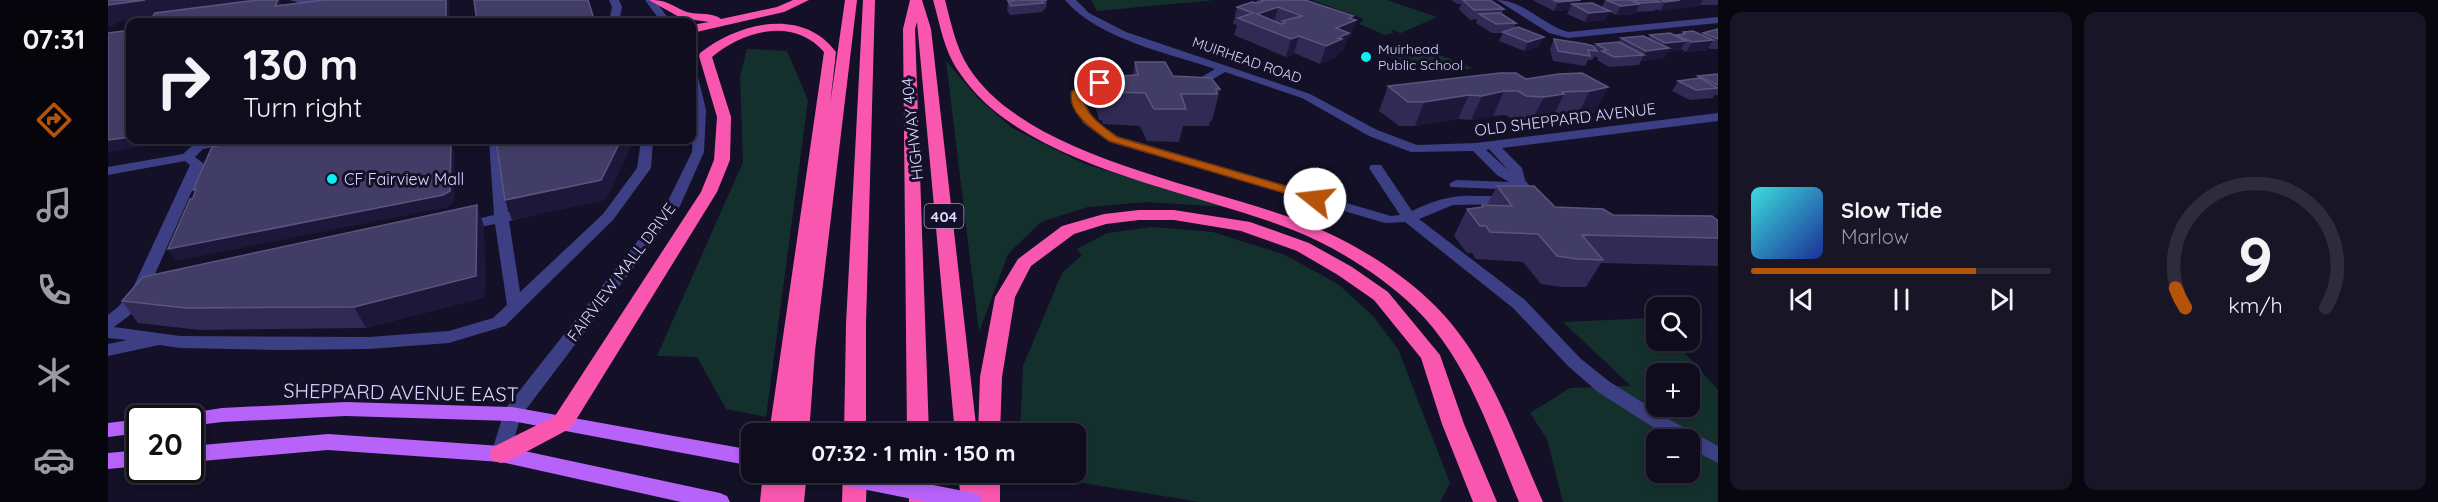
<!DOCTYPE html>
<html lang="en">
<head>
<meta charset="utf-8">
<style>
  body { margin:0; font-family:Quicksand,sans-serif; background:#171526; color:#f1f3f6; height:100vh; display:flex; flex-direction:column; font-size:22px; white-space:nowrap }
  * { box-sizing:border-box; margin:0 }
  p { font-size:20px; color:#9b9ba4 }
  .icon { flex:none; width:33px; height:33px; fill:none; stroke:currentColor; stroke-width:2; stroke-linecap:round; stroke-linejoin:round }
  .map { position:relative; flex:1; overflow:hidden }
  .panel { display:flex; flex-direction:column; gap:12px; padding:12px; background:#080710; width:720px }
  .panel>* { flex:none }
  .guide { position:absolute; left:18px; top:18px; width:570px; height:126px; border-radius:12px; box-shadow:0 3px 9px #0003,0 0 0 2px #2e2c3b; background:#0e0c1d; color:#f1f3f6; overflow:hidden }
  .tools { position:absolute; left:1538px; top:297px; display:grid; gap:12px }
  .tools a { display:grid; place-items:center; width:54px; height:54px; border-radius:12px; background:#0e0c1d; box-shadow:0 3px 9px #0003,0 0 0 2px #2e2c3b; font-size:30px }
  .speed { position:absolute; left:18px; top:405px; display:flex; gap:12px; font-size:30px; font-weight:700; text-align:center }
  .speed>* { display:grid; place-content:center; width:78px; height:78px; border-radius:50%; background:#0e0c1d; box-shadow:0 3px 9px #0003,0 0 0 2px #2e2c3b; line-height:1 }
  .speed .limit { border:3px solid #111; border-radius:9px; background:#fff; color:#111 }
  .pin { position:absolute; display:grid; place-items:center; width:51px; height:51px; color:#fff; margin:-26px; border:3px solid #fff; border-radius:50%; box-shadow:0 2px 6px #0007 }
  .me { position:absolute; width:66px; margin:-33px; rotate:286deg; stroke-linejoin:round; filter:drop-shadow(0 0 4px #0008) }
  .turn { display:flex; align-items:center; gap:21px; height:126px; padding:0 18px; font-size:27px }
  .turn .icon { width:78px; height:78px; stroke-width:2.5 }
  .turn b { display:block; font-size:42px; line-height:51px }
  .panel .widget { flex:1; display:flex; flex-direction:column; justify-content:center; gap:9px; min-width:0; padding:0 21px; border-radius:12px; background:#171526 }
  .panel .dial { align-items:center; gap:0 }
  .dial svg { height:156px; overflow:visible; fill:none; stroke:#2e2c3b; stroke-width:7; stroke-linecap:round; text-anchor:middle }
  .dial text { fill:#f1f3f6; stroke:none }
  .song { display:flex; align-items:center; gap:18px }
  .cover { width:72px; height:72px; border-radius:9px; background:linear-gradient(135deg,hsl(180 70% 55%),hsl(230 70% 35%)) }
  .played { height:6px; border-radius:3px; background:linear-gradient(90deg,#b45309 75%,#2e2c3b 75%) }
  .keys { display:flex; justify-content:space-around; direction:ltr }
  .panel .tiles { flex:1; display:grid; gap:12px; grid-template-columns:repeat(2,1fr) }
  .trip { position:absolute; left:633px; top:423px; width:345px; height:60px; border-radius:12px; background:#0e0c1d; box-shadow:0 3px 9px #0003,0 0 0 2px #2e2c3b; font-weight:800; line-height:60px; text-align:center }
  main { display:flex; flex:1; min-height:0 }
  .tabs { display:flex; flex-direction:column; width:108px; justify-content:space-around; align-items:center; background:#06050c; color:#9b9ba4 }
  .tabs .icon { width:42px; height:42px }
  .tabs .on { color:#b45309 }
  .tabs b { font-size:27px; color:#f1f3f6 }
  .map>svg:first-child { display:block }
  .green { fill:#14302d; fill-rule:evenodd }
  .lines { fill:none; stroke-linecap:round; stroke-linejoin:round }
  .minor { fill:#3d3f84; fill-rule:evenodd }
  .major { fill:#b763f9; fill-rule:evenodd }
  .highway { fill:#f957af; fill-rule:evenodd }
  .major-bridge { stroke:#b763f9; stroke-width:18 }
  .wall { fill:#302a54 }
  .shaded-wall { fill:#1d183a }
  .building { fill:#423d66; stroke:#5a557e; stroke-width:1.5; fill-rule:evenodd }
  .route { fill:#b45309; stroke:#753606; stroke-width:1.5 }
  .poi-dot { fill:#0beef6; stroke:#131027; stroke-width:2 }
  .labels { text-anchor:middle; dominant-baseline:central; stroke-width:6; stroke-linejoin:round; paint-order:stroke }
  .far-poi-label { font-size:14px; fill:#d9d7fe; stroke:#131027; text-anchor:start }
  .far-street-label { font-size:14px; fill:#d9d7fe; stroke:#131027 }
  .shield { fill:#131027; stroke:#9e9bbe; stroke-width:1.5 }
  .shield-label { font-size:15px; font-weight:bold; fill:#d9d7fe }
  .street-label { font-size:16px; fill:#d9d7fe; stroke:#131027 }
  .poi-label { font-size:16px; fill:#d9d7fe; stroke:#131027; text-anchor:start }
  .near-street-label { font-size:20px; fill:#d9d7fe; stroke:#131027 }
</style>
</head>
<body>
<main>
<nav class="tabs">
<b>07:31</b>
<svg class="icon on" aria-label="directions" viewBox="0 0 24 24"><path d="M12 3l9 9-9 9-9-9zM9 14v-3h6M13 9l2 2-2 2"/></svg>
<svg class="icon" aria-label="music" viewBox="0 0 24 24"><path d="M9 18V5l10-2v13"/><circle cx="6" cy="18" r="3"/><circle cx="16" cy="16" r="3"/></svg>
<svg class="icon" aria-label="phone" viewBox="0 0 24 24"><path d="M5 4h4l2 5-3 2q2 4 5 5l2-3 5 2v4C11 20 4 13 5 4z"/></svg>
<svg class="icon" aria-label="climate" viewBox="0 0 24 24"><path d="M12 3v18M4 7l16 10M4 17L20 7"/></svg>
<svg class="icon" aria-label="car" viewBox="0 0 24 24"><path d="M5 17H2v-5l4-1 3-4h7l3 4 3 1v5h-3M9 17h6M6 11h13"/><circle cx="7" cy="17" r="2"/><circle cx="17" cy="17" r="2"/></svg>
</nav>
<div class="map">
<svg width="1610" height="502" viewBox="0 0 1610 502">
  <rect width="100%" height="100%" fill="#131027"/>
  <g class="green">
    <path d="M983,0H1107L989,11Z"/>
    <path d="M1204,0H1279L1329,17L1293,33L1285,30L1283,31L1286,33L1277,35L1251,24L1256,19Z"/>
    <path d="M1303,44L1365,68L1327,73L1277,55Z"/>
    <path d="M639,49L679,51L700,100L658,417L618,409L589,357L549,356L635,162L632,76Z"/>
    <path d="M838,61L870,98L904,128L977,164L1118,207L1038,202L980,207L933,222L900,254L871,332Z"/>
    <path d="M1045,227L1105,232L1177,255L1230,284L1265,316L1290,349L1342,483L1332,502H1091L915,473L968,472V434L912,433L915,366L954,273L974,255L969,249L999,233Z"/>
    <path d="M1545,318L1548,321V340L1566,341L1610,390V502H1455L1439,439L1422,413L1462,388L1523,386L1455,322ZM1548,374H1581V406H1548ZM1548,440H1581V472H1548Z"/>
  </g>
  <g class="lines">
    <g class="minor">
      <path d="M181,0H231L206,6Z"/>
      <path d="M501,0H511L514,7L511,22H501L504,7Z"/>
      <path d="M537,0H547L563,22H553Z"/>
      <path d="M957,0H968L981,13L1018,32L1202,94L1269,130L1309,145L1368,143L1610,113V121L1394,148L1414,168L1417,180L1428,194L1426,197L1400,204L1345,205L1311,219L1417,300L1473,359L1502,382L1564,421L1610,446V463L1581,448V440H1565L1490,392L1461,367L1405,308L1297,222L1277,223L1001,142L975,123L962,93L992,80L1015,81V85L994,86L974,94L984,118L1009,136L1283,216L1292,215L1261,168L1263,165H1273L1304,211C1320,203 1336,197 1355,196C1374,195 1394,199 1412,192L1410,190L1343,187L1341,184L1348,180L1401,182L1389,175L1365,151L1303,152L1261,136L1194,98L1117,72L1090,88H1082V84L1107,69C1060,53 990,39 957,0ZM1381,149L1401,171L1378,150Z"/>
      <path d="M1389,0C1415,0 1435,25 1460,32L1610,17V23L1460,38L1441,33Z"/>
      <path d="M584,74L590,77L598,110L596,152L572,206L413,416L400,459L393,462L386,459L383,454L397,409L558,205L584,152L586,110L584,99Z"/>
      <path d="M105,140H128L126,143L95,149L87,157L96,164L38,294L22,315L6,327L72,336L261,337L341,331L385,318L399,305L387,224L357,230L350,226L352,223L386,215L381,140H393L400,212L421,208L428,212L426,215L401,221L412,292L495,214L529,168L533,140H545L543,168L505,220L397,326L341,343L261,349L170,350L72,348L51,345L0,356V344L19,340L0,338V315L10,307L23,292L82,165L77,161L0,175V167L75,154L87,143Z"/>
    </g>
    <g class="major">
      <path d="M238,402L404,407L644,450V466L404,421L238,416L114,422L82,426V418H73L75,414L114,408Z"/>
      <path d="M32,419V433L0,437V423Z"/>
      <path d="M220,434L393,446L612,493L619,496L622,502H573L393,462L220,450L82,462V446Z"/>
      <path d="M32,450V466L0,469V453Z"/>
    </g>
    <g class="highway">
      <path d="M541,0C561,0 563,6 579,12C590,15 605,12 613,19L669,7L685,0H701L676,12L584,33V25L601,22L573,18Z"/>
      <path d="M737,0H749L707,351L701,434H661L716,52C686,17 636,30 604,57L623,117L622,160L609,192L463,428L401,461L393,463L385,461L381,454L385,447L447,416L593,192L606,160L609,117L591,56L592,53C631,22 695,7 728,52L722,105Z"/>
      <path d="M755,0H767L758,324V434H736L738,324Z"/>
      <path d="M802,0H814L823,29L869,434H847L809,22L807,29L821,434H799L795,29Z"/>
      <path d="M825,0H837C843,23 848,48 861,68C920,159 1101,185 1197,223C1240,240 1286,267 1320,299C1378,352 1404,432 1435,502H1411C1383,435 1360,360 1307,308C1274,276 1228,247 1185,230C1086,190 913,167 851,72C836,51 832,24 825,0Z"/>
      <path d="M1031,210H1066L1142,222L1201,243L1244,267L1280,292L1332,355L1356,424L1389,502H1365L1334,424L1313,358L1266,300L1230,275L1189,251L1133,231L1066,220H1031L998,224L966,234L923,266L907,297L894,377L892,434H870L872,377L887,297L910,259L954,226L996,214Z"/>
      <path d="M655,472H699L696,502H652Z"/>
      <path d="M735,472H759L758,502H734Z"/>
      <path d="M800,472H824L825,502H801Z"/>
      <path d="M850,472H892V502H853Z"/>
    </g>
    <path class="major-bridge" d="M715,472L865,502"/>
  </g>
  <g class="wall">
    <path d="M898,0H939L938,9L935,10V12L902,15L899,10L900,2Z"/>
    <path d="M1149,0H1197L1245,16L1244,19L1248,20L1242,37L1239,39L1235,51L1230,53L1228,57L1212,64L1186,53L1178,57L1126,35L1129,25L1125,24L1129,7L1148,3Z"/>
    <path d="M1343,0H1382L1396,9L1394,14L1408,23L1406,29L1436,37L1431,46L1416,51L1391,41L1395,33H1384L1368,23L1369,19L1362,20L1351,9L1353,4H1349Z"/>
    <path d="M1426,0H1472L1471,4L1494,7L1497,0H1610V5H1592L1591,6L1552,11L1548,9L1547,11L1528,12L1527,14L1508,15L1501,12L1497,20L1477,22L1459,14L1461,10L1446,11L1426,1Z"/>
    <path d="M1610,29V49H1603L1600,48L1599,50L1578,52L1573,49L1572,50L1559,52L1556,58L1533,61L1531,65L1501,67L1489,60L1490,58L1487,56L1484,60H1480L1477,66L1445,61L1442,49L1446,39L1486,47L1488,44L1511,42L1513,38H1540L1542,35L1567,36L1568,35L1574,34L1575,32L1593,35L1595,33Z"/>
    <path d="M1027,62L1065,76L1112,89L1104,121H1102L1101,126H1075L1071,142L1039,141L1032,126L995,124L994,120H991L988,109L992,77L1025,76Z"/>
    <path d="M1610,74V95H1606L1605,98L1582,100L1564,91L1570,81L1588,79L1590,76Z"/>
    <path d="M1418,79L1500,87L1487,112L1469,116L1445,117L1444,119L1423,122L1407,121L1398,115L1385,116L1363,120L1350,119L1307,126H1291L1271,111L1280,86Z"/>
    <path d="M1389,186L1447,207L1505,215L1610,221V266L1493,263L1478,287H1453L1433,284L1415,262L1368,259L1364,253H1359L1346,236L1359,209L1373,207L1374,205H1379Z"/>
    <path d="M376,226L377,297L258,328L92,330L30,323L14,301Z"/>
  </g>
  <g class="shaded-wall">
    <path d="M37,0H163L9,22L5,26L0,27V5Z"/>
    <path d="M170,0H172L175,6H167Z"/>
    <path d="M338,0H341L342,2L341,22H338Z"/>
    <path d="M1473,0L1469,7L1464,4L1461,10L1446,11L1450,2Z"/>
    <path d="M1572,0H1595L1591,6L1552,11L1557,2Z"/>
    <path d="M1532,4L1527,14L1508,15L1513,6Z"/>
    <path d="M1170,7L1166,23L1149,14Z"/>
    <path d="M1502,11L1497,20L1477,22L1481,13Z"/>
    <path d="M1245,16L1243,22L1248,20L1242,37L1239,39L1235,51L1230,53L1228,57L1212,64L1218,46L1228,28L1241,18Z"/>
    <path d="M1191,36L1186,53L1178,57L1183,39Z"/>
    <path d="M1436,37L1431,46L1416,51L1420,42Z"/>
    <path d="M1605,40L1599,50L1578,52L1584,42Z"/>
    <path d="M1578,41L1572,50L1559,52L1556,58L1533,61L1538,51L1553,49L1557,43Z"/>
    <path d="M1500,87L1487,112L1469,116L1482,91Z"/>
    <path d="M1396,91L1385,116L1363,120L1374,96Z"/>
    <path d="M1456,94L1444,119L1423,122L1436,97Z"/>
    <path d="M1361,95L1350,119L1307,126L1316,102Z"/>
    <path d="M22,137V140H76L0,152V140Z"/>
    <path d="M339,140H347V143L343,144L347,153L346,202L340,207L68,261L60,249L339,143Z"/>
    <path d="M513,140H521L523,147L498,200L404,220L397,200Z"/>
    <path d="M369,205L376,226L377,297L258,328L246,307Z"/>
  </g>
  <g class="building">
    <path d="M0,0H37L0,5Z"/>
    <path d="M149,0H170L167,6L216,0H338V22H41L47,13Z"/>
    <path d="M366,0H480L487,22H369Z"/>
    <path d="M904,0H939L934,1L936,3L903,6L900,1H905Z"/>
    <path d="M1153,0H1197L1245,16L1241,18L1248,20L1228,28L1241,33L1230,38L1234,39L1218,46L1191,36L1183,39L1130,18L1145,13L1129,7L1144,2L1148,3L1155,1ZM1170,7L1194,16L1174,21L1177,23L1173,24L1149,14Z"/>
    <path d="M1355,0H1382L1396,9L1366,10Z"/>
    <path d="M1445,0H1473L1450,2Z"/>
    <path d="M1498,0H1522L1532,4L1513,6Z"/>
    <path d="M1525,0H1548L1552,2L1531,3Z"/>
    <path d="M1553,0H1572L1557,2Z"/>
    <path d="M1484,3L1502,11L1481,13L1464,4Z"/>
    <path d="M1392,13L1408,23L1388,24L1371,14Z"/>
    <path d="M1410,27L1436,37L1420,42L1395,32Z"/>
    <path d="M1610,29V39L1595,33Z"/>
    <path d="M22,30V137L0,140V33Z"/>
    <path d="M1585,31L1605,40L1584,42L1568,35L1577,34L1575,32Z"/>
    <path d="M1562,33L1578,41L1557,43L1542,35Z"/>
    <path d="M1535,36L1561,48L1538,51L1513,38Z"/>
    <path d="M1446,39L1478,44L1485,46L1489,51L1480,50L1482,56L1450,51Z"/>
    <path d="M1511,42L1536,55L1506,57L1494,51L1499,50L1488,44Z"/>
    <path d="M1027,62H1057L1065,76L1103,78L1112,89H1108L1109,94H1073L1078,109H1046L1037,93L1000,92L999,88H996L992,77L1030,75Z"/>
    <path d="M1392,73H1408L1418,79L1451,74L1474,73L1500,87L1482,91L1454,92L1456,94L1436,97L1418,96L1410,91H1396L1374,96L1361,95L1316,102H1300L1280,86Z"/>
    <path d="M1610,74V85L1590,76Z"/>
    <path d="M1592,78L1610,88L1588,90L1570,81Z"/>
    <path d="M121,140H339V143L343,142L342,191L335,195L60,249L82,199L85,198L88,189L85,190L104,147L119,144Z"/>
    <path d="M388,140H513L493,180L397,200Z"/>
    <path d="M1389,186H1426L1447,207L1495,209L1505,215L1604,216L1610,221V238L1474,235L1495,260L1469,259L1449,256L1430,234L1382,232L1378,226H1372L1359,209L1375,207L1374,205L1404,206Z"/>
    <path d="M369,205L368,276L246,307L78,308L14,301L35,277Z"/>
  </g>
  <path class="route" d="M992,80L996,81V85L973,94C978,116 993,125 1009,137L1212,196L1214,199L1207,203L1203,201L1001,141C986,130 958,113 964,91Z"/>
  <g class="poi-dot">
    <circle cx="1258" cy="57" r="6"/>
    <circle cx="224" cy="179" r="6"/>
  </g>
  <g class="labels">
    <g class="far-poi-label">
      <text x="1270" y="49">Muirhead<tspan x="1270" dy="16">Public School</tspan></text>
    </g>
    <g class="far-street-label">
      <text transform="translate(1139 60) rotate(19)">MUIRHEAD ROAD</text>
    </g>
    <rect class="shield" x="816.5" y="204" width="39" height="24" rx="4.5"/>
    <g class="shield-label">
      <text x="836" y="216">404</text>
    </g>
    <g class="street-label">
      <text transform="translate(1457 119) rotate(-7)">OLD SHEPPARD AVENUE</text>
      <text transform="translate(804 129) rotate(-96)">HIGHWAY 404</text>
      <text transform="translate(513 272) rotate(-53)">FAIRVIEW MALL DRIVE</text>
    </g>
    <g class="poi-label">
      <text x="236" y="179">CF Fairview Mall</text>
    </g>
    <g class="near-street-label">
      <text transform="translate(293 392) rotate(1)">SHEPPARD AVENUE EAST</text>
    </g>
  </g>
</svg>
<div class="tools">
<a><svg class="icon" aria-label="search" viewBox="0 0 24 24"><circle cx="10" cy="10" r="6"/><path d="M15 15l6 6"/></svg></a>
<a>+</a>
<a>−</a>
</div>
<div class="speed"><div class="limit">20</div></div>
<div class="pin" style="left:992px;top:83px;background:#d93025"><svg class="icon" aria-label="arrive" viewBox="0 0 24 24"><path d="M6 21V4h12l-3 4 3 4H6"/></svg></div>
<svg class="me" style="left:1207px;top:199px" viewBox="-20 -20 40 40"><circle r="19" fill="#fff"/><path d="M0-13L10 11 0 6-10 11z" fill="#b45309"/></svg>
<div class="trip">07:32 · 1 min · 150 m</div>
<div class="guide">
<div class="turn"><svg class="icon" aria-label="right" viewBox="0 0 24 24"><path d="M7 20v-9h11M14 6l5 5-5 5"/></svg><div><b>130 m</b>Turn right</div></div>
</div>
</div>
<section class="panel">
<div class="tiles">
<div class="widget">
<div class="song"><i class="cover"></i><div><b>Slow Tide</b><p>Marlow</p></div></div>
<div class="played"></div>
<div class="keys"><svg class="icon" aria-label="previous" viewBox="0 0 24 24"><path d="M18 5L8 12l10 7zM5 5v14"/></svg><svg class="icon" aria-label="pause" viewBox="0 0 24 24"><path d="M8 5v14M16 5v14"/></svg><svg class="icon" aria-label="next" viewBox="0 0 24 24"><path d="M6 5l10 7-10 7zM19 5v14"/></svg></div>
</div>
<div class="widget dial"><svg viewBox="0 0 100 80">
<path d="M14 69A42 42 0 1 1 86 69"/>
<path d="M14 69A42 42 0 0 1 9 59" stroke="#b45309"/>
<text x="50" y="56" font-size="32" font-weight="700">9</text>
<text x="50" y="72" font-size="11">km/h</text>
</svg></div>
</div>
</section>
</main>
</body>
</html>
